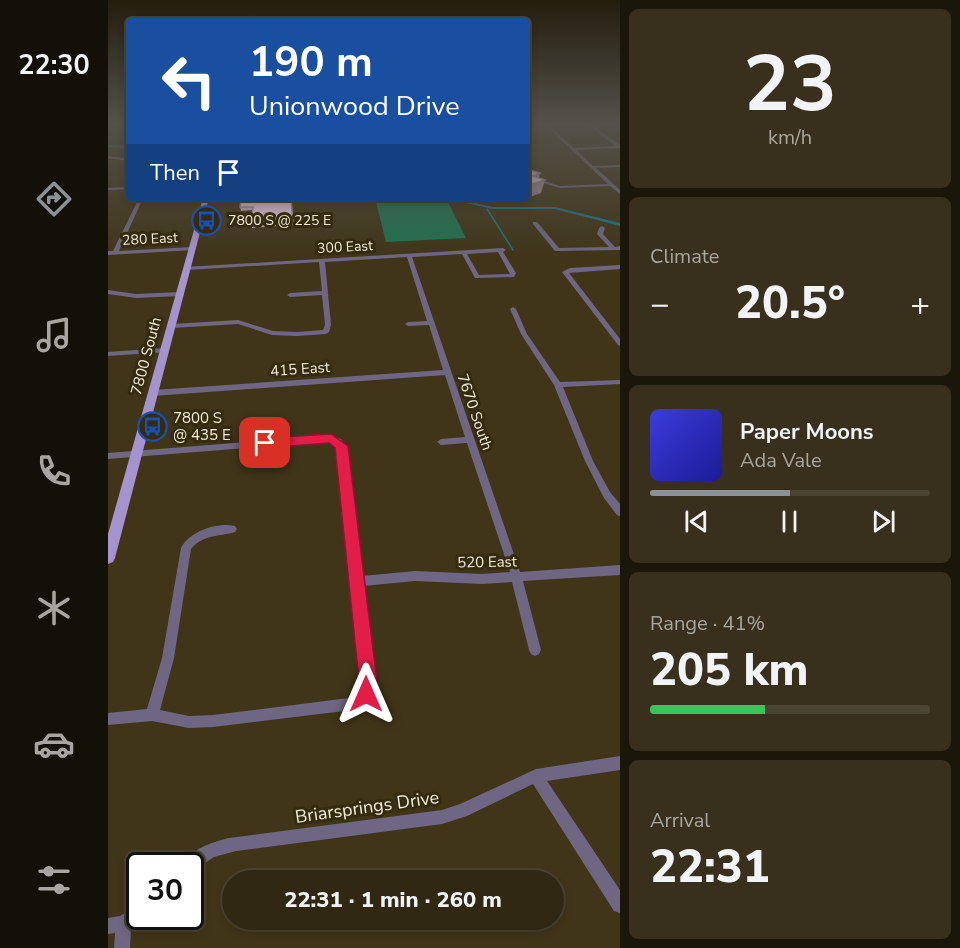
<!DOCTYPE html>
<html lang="en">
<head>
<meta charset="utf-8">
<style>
  body { margin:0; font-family:"Nunito Sans",sans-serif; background:#38301c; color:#f1f3f6; height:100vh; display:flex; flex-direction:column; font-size:22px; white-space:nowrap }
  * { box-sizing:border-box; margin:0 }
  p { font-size:20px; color:#a8a6a0 }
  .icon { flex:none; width:33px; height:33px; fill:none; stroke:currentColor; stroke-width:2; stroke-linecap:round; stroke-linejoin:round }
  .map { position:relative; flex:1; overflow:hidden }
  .drawer { display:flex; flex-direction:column; gap:9px; padding:9px; background:#1a160a; width:340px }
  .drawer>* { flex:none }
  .guide { position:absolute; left:18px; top:18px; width:404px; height:183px; border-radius:6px; box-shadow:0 3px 9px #0003,0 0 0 2px #4b4433; background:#1a4fa0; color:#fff; overflow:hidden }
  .speed { position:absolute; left:18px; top:852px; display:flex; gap:12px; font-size:30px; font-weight:700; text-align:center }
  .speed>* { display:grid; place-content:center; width:78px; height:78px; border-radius:50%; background:#302813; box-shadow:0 3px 9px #0003,0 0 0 2px #4b4433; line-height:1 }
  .speed .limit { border:3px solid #111; border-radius:9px; background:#fff; color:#111 }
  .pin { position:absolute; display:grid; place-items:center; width:51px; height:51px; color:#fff; margin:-26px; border-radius:12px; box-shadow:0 3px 9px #0006 }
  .me { position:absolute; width:66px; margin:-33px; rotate:0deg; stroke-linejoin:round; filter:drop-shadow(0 0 4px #0008) }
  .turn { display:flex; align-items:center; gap:21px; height:126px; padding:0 24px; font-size:27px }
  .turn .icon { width:78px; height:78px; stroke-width:2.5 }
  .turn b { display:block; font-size:42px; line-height:51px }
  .then { display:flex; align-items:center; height:57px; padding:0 24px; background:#0003; gap:12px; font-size:22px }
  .big { font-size:45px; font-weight:800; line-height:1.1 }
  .drawer .card { flex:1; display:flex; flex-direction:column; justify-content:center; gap:9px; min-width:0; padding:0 21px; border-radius:9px; background:#38301c }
  .drawer .dial { align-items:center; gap:0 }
  .dial b { font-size:78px; line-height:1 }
  .song { display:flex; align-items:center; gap:18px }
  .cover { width:72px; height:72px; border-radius:9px; background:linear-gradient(135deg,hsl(240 70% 55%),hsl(240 70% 35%)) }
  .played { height:6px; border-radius:3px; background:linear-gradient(90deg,#8c9099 50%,#4b4433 50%) }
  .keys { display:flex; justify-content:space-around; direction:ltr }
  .heat { display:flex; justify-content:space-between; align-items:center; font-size:33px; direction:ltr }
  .charge { height:9px; border-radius:4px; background:linear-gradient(90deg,#34c759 41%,#4b4433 0) }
  .trip { position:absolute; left:114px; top:870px; width:342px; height:60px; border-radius:30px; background:#302813; box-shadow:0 3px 9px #0003,0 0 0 2px #4b4433; font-weight:800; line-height:60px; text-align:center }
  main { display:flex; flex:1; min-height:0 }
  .tabs { display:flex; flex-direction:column; width:108px; justify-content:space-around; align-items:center; background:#131008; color:#a8a6a0 }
  .tabs .icon { width:42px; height:42px }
  .tabs .on { color:#8c9099 }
  .tabs b { font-size:27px; color:#f1f3f6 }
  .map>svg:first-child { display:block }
  .green { fill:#217150 }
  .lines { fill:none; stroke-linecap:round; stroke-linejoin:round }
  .stream { stroke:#1f7184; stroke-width:1.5 }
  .canal { fill:#1f7184; fill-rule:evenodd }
  .minor { fill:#6e6682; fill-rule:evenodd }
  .major { fill:#a493cd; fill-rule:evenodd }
  .wall { fill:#c2abc2 }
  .shaded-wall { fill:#9e8b9e }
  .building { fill:#e2c7e1; stroke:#9e8b9e; stroke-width:1.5 }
  .route { fill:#e11d48; stroke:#92132f; stroke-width:1.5 }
  .labels { text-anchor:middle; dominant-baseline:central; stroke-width:6; stroke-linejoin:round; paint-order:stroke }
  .far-poi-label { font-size:14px; fill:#f2ebdb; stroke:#352b0e; text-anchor:start }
  .far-street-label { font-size:14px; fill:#f2ebdb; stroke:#352b0e }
  .street-label { font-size:15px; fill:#f2ebdb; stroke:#352b0e }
  .poi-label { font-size:15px; fill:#f2ebdb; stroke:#352b0e; text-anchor:start }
  .near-street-label { font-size:18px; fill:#f2ebdb; stroke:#352b0e }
</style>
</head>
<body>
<main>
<nav class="tabs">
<b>22:30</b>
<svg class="icon on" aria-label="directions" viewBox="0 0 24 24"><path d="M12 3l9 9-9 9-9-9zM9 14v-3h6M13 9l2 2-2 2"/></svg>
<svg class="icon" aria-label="music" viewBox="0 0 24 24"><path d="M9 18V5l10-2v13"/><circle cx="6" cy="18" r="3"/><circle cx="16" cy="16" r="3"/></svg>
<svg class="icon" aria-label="phone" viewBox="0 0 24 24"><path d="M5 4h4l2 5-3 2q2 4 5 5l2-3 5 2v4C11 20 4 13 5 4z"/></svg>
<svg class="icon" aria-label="climate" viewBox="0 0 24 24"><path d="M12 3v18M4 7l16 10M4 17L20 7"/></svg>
<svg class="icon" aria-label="car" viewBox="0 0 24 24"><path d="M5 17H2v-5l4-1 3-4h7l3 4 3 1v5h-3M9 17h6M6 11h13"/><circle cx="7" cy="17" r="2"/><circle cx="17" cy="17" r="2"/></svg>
<svg class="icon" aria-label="filters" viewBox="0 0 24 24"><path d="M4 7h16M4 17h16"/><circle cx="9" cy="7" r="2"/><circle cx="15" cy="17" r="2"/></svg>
</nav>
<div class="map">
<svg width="512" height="948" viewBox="0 0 512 948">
  <rect width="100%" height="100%" fill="#403519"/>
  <path class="green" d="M267,198H319L340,202L358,238L278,242Z"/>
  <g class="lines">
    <g class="stream">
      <path d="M371,198L374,201"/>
      <path d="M379,209L405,250"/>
    </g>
    <g class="canal">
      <path d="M0,145L21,146V148L0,147Z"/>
      <path d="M336,198H345L385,207H447L512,223V226L447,209H385Z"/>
    </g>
    <g class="minor">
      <path d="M436,124H440L466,148L507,146L479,124H483L512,145V148L468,150L485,166L512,165V167L488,168L512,190V194L502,186L452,188L418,178V175L452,186L500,184Z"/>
      <path d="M0,156L21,159V161L0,158Z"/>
      <path d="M21,187V189L0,190V188Z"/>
      <path d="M31,198H35L11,251L84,247L86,248V250L0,255V251H5Z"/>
      <path d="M425,222H429L451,248L501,247L489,234L491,228L494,226L497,228L495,234L507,247L512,246V250L447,251L425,224Z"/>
      <path d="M395,248L398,250L395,252L408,273L406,277L367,278L354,254L304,257L412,572L512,565V575L415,581L433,650L431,654L427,656L423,654L421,650L404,582L374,584L307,581L255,586L266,681L264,694L257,707L253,709L105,727L81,728L44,721L0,725V713L39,709L54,658L73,548C82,531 109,522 127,526L129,529L127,532L124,533C109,536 93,536 83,549L66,658L52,710L81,716L105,715L249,697L252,692L254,681L244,585L243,582L244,580L231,451L227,444L215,442L0,459V453L215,436L233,439L239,451L254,576L307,571L374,574L402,572L359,443L333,445L329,442L333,439L357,437L337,375L45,396L41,393L45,390L335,370L321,325L300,326L297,324L300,322L319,321L299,257L217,262L223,325L221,332L218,334L189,336L164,335L130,324L64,328L61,326L64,324L130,320L165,331L189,332L215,330L217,325L214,295L182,297L179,295L182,293L214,291L211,262L79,270L77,269V267ZM390,252L402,274L371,275L359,254Z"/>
      <path d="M512,265V269L461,273L512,339V346L510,345L454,272L462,268Z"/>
      <path d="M0,290L28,294L72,292L75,294L72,296L28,298L0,294Z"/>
      <path d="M405,307L408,309L419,334L452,382L512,380V384L455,387L485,461L502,492L512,504V516L509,515L496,498L477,461L446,385L413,334L402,309Z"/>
      <path d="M57,348H60V352L0,356V352Z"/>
      <path d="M512,756V770L439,781L512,890V913L506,911L425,784L359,816L334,824L128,851L106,857L82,873V866H74C81,849 105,842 121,838L334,810L352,804L428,769Z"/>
      <path d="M32,903V916H38L23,928L22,948H6L7,933L0,934V918L12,916Z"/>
    </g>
    <path class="major" d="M95,198H101L7,558L5,562L0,564V534Z"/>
  </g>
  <path class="wall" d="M183,198L185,225L144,228V210L133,211L132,207Z"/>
  <path class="shaded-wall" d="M432,173L430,183L437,180L433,193L416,199V198H418L419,186L425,176Z"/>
  <g class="building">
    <path d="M422,170L432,173L425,176L437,180L418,186V171Z"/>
    <path d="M183,198L185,222L143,224L145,207H132L133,200Z"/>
  </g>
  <linearGradient id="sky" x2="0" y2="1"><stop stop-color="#231d0e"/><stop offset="0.48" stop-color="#535149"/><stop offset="1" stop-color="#535149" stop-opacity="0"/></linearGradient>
  <rect width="512" height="257" fill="url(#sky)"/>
  <path class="route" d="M223,434L240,446L269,681L265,700L258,703L251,700L249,694L251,681L227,448L221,443L157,448L151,443L157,438Z"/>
  <defs>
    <symbol id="bus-ring" viewBox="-11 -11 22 22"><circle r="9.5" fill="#352b0e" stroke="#1a4fb4" stroke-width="1.5"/><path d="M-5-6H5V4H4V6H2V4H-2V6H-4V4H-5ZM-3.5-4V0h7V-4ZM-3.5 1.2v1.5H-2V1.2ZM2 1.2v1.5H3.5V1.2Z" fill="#1a4fb4"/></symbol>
  </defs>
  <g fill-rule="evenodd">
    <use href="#bus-ring" x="82" y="204" width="33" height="33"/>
    <use href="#bus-ring" x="28" y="410" width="33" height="33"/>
  </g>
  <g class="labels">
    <g class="far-poi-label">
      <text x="120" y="220">7800 S @ 225 E</text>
    </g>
    <g class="far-street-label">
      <text transform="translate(42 239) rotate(-3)">280 East</text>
      <text transform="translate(237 247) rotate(-3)">300 East</text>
    </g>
    <g class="street-label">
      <text transform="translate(38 356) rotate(-75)">7800 South</text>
      <text transform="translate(192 369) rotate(-4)">415 East</text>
      <text transform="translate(367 412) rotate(71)">7670 South</text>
      <text transform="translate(379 562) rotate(-1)">520 East</text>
    </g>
    <g class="poi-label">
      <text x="65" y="418">7800 S<tspan x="65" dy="17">@ 435 E</tspan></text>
    </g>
    <g class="near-street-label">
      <text transform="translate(259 807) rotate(-8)">Briarsprings Drive</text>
    </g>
  </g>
</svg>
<div class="speed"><div class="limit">30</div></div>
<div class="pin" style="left:157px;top:443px;background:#d93025"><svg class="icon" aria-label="arrive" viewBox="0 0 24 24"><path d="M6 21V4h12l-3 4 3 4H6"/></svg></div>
<svg class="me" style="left:258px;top:694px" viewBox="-20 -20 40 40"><path d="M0-17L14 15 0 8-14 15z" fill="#e11d48" stroke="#fff" stroke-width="4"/></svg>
<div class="trip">22:31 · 1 min · 260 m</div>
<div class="guide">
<div class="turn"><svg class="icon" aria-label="left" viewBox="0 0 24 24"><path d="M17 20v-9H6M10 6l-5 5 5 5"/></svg><div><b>190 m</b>Unionwood Drive</div></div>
<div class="then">Then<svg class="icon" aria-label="arrive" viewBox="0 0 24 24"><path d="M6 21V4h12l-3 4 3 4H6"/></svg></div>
</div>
</div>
<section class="drawer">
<div class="card dial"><b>23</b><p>km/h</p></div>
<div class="card"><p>Climate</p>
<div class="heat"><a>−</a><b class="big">20.5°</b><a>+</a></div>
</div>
<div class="card">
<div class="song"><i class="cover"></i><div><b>Paper Moons</b><p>Ada Vale</p></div></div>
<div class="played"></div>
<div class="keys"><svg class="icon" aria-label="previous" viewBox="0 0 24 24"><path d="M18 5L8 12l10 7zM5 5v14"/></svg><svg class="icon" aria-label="pause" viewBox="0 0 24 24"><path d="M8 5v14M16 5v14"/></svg><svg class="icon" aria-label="next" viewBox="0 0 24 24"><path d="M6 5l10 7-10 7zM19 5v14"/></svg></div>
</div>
<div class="card"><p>Range · 41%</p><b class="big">205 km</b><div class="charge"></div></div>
<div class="card"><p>Arrival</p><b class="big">22:31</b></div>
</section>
</main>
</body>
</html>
